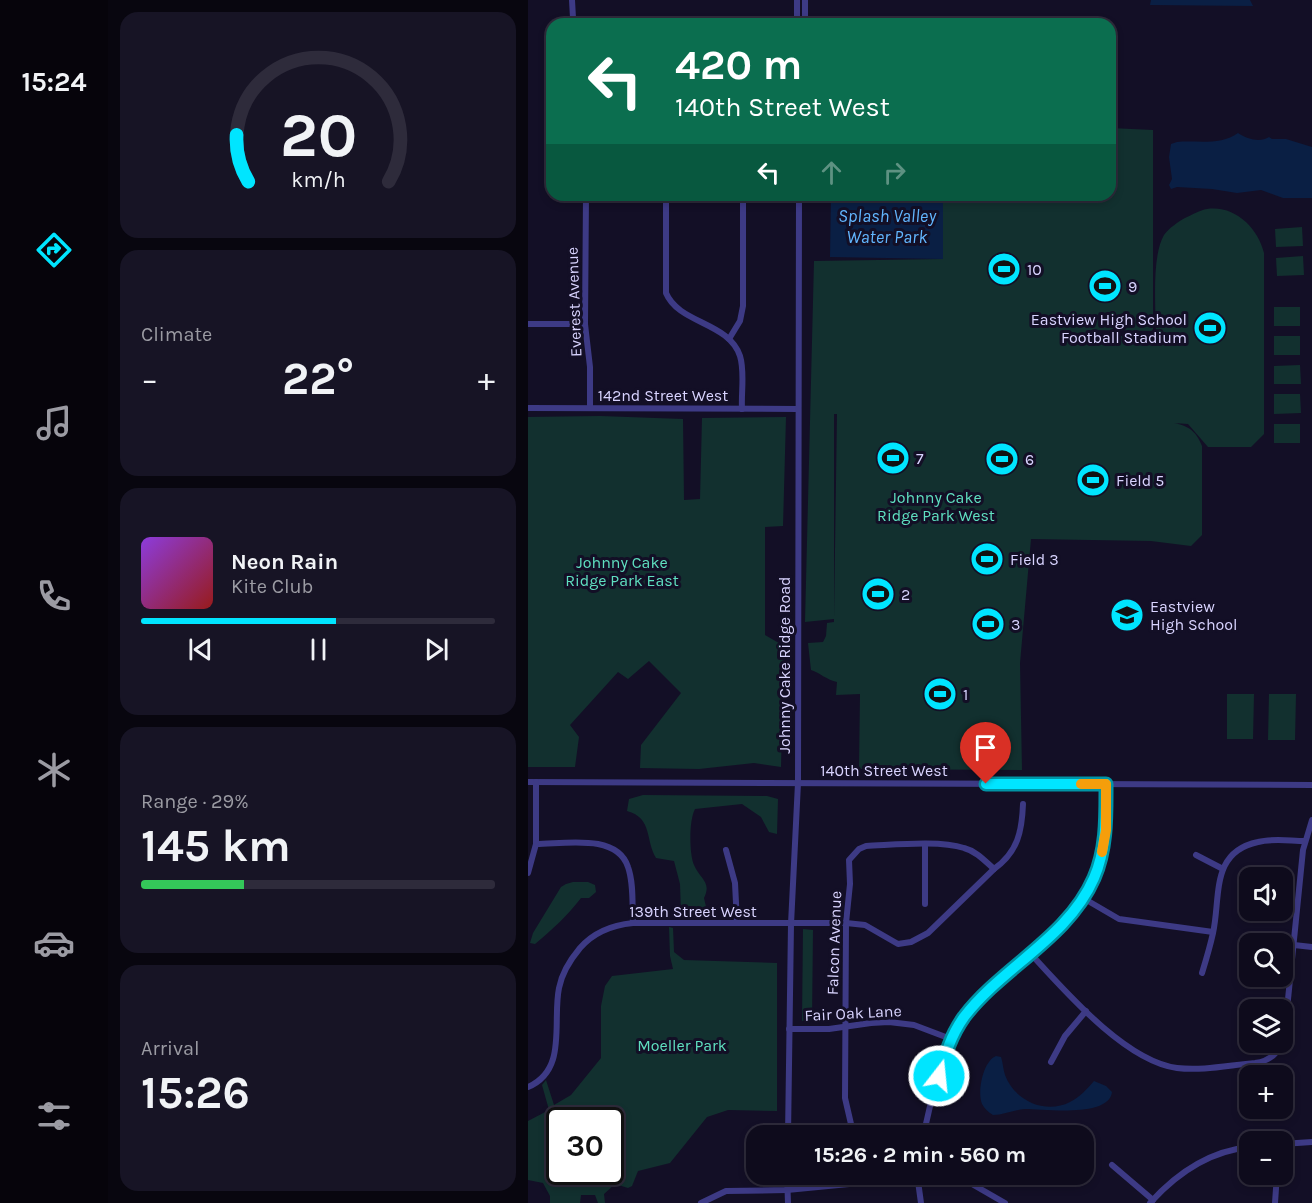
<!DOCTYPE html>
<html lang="en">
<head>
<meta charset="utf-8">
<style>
  body { margin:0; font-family:Karla,sans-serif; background:#171425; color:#f1f3f6; height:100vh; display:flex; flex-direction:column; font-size:22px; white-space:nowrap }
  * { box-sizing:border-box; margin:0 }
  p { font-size:20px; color:#9b9ba3 }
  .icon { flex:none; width:33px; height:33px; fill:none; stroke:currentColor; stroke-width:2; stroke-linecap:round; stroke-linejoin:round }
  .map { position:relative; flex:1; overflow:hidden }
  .sheet { display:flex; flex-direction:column; gap:12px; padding:12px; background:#08060f; width:420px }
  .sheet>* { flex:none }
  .top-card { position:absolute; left:18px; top:18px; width:570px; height:183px; border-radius:18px; box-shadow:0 3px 9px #0003,0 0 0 2px #2e2b3b; background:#0b6e4f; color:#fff; overflow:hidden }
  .fabs { position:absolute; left:711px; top:867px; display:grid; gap:12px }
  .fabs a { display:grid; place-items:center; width:54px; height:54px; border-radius:12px; background:#0e0b1c; box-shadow:0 3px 9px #0003,0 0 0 2px #2e2b3b; font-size:30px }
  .speed { position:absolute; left:18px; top:1107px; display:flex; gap:12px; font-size:30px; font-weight:700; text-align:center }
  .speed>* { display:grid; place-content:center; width:78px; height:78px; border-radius:50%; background:#0e0b1c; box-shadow:0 3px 9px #0003,0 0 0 2px #2e2b3b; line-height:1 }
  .speed .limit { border:3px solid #111; border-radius:9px; background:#fff; color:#111 }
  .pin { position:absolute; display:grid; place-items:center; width:51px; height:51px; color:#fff; margin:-62px -26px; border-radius:50% 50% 50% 0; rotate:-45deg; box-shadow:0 0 6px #0007 }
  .pin .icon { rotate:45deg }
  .me { position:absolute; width:66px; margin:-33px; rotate:16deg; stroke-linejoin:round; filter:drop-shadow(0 0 4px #0008) }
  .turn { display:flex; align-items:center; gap:21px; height:126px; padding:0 30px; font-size:27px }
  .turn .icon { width:78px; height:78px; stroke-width:2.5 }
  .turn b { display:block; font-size:42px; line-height:51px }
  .lanes { display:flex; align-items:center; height:57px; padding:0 30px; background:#0003; justify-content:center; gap:30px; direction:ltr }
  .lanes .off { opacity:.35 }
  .big { font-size:45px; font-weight:700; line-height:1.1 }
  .sheet .card { flex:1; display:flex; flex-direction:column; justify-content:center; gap:9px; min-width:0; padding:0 21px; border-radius:18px; background:#171425 }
  .sheet .dial { align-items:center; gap:0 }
  .dial svg { height:156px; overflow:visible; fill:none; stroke:#2e2b3b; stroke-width:7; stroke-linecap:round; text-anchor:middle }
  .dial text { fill:#f1f3f6; stroke:none }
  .song { display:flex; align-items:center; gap:18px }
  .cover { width:72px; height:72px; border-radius:9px; background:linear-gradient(135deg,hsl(270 70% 55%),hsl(0 70% 35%)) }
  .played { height:6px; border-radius:3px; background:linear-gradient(90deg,#00e5ff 55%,#2e2b3b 55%) }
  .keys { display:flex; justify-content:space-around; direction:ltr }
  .heat { display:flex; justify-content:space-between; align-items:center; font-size:33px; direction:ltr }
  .charge { height:9px; border-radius:4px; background:linear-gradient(90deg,#34c759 29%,#2e2b3b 0) }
  .trip { position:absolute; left:218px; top:1125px; width:348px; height:60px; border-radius:18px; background:#0e0b1c; box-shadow:0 3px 9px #0003,0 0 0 2px #2e2b3b; font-weight:700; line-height:60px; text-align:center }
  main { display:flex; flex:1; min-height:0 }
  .dock { display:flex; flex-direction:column; width:108px; justify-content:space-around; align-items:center; background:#06040b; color:#9b9ba3 }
  .dock .icon { width:42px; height:42px }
  .dock .active { color:#00e5ff }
  .dock b { font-size:27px; color:#f1f3f6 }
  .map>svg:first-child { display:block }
  .green { fill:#12302f; fill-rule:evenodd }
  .water { fill:#0a1f44 }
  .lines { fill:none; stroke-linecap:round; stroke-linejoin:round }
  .minor { stroke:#3d3a85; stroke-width:6 }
  .route-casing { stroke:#0095a6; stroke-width:15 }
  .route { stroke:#00e5ff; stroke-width:10 }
  .slow { stroke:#f59e0b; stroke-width:10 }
  .labels { text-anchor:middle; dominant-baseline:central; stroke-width:6; stroke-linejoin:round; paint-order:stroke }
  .poi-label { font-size:16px; fill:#d9d4ff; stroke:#130f26; text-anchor:start }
  .street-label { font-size:16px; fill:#d9d4ff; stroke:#130f26 }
  .park-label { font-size:16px; fill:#5fe0c0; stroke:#130f26 }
  .water-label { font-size:18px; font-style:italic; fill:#62b6ff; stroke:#130f26 }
</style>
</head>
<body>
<main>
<nav class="dock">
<b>15:24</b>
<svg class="icon active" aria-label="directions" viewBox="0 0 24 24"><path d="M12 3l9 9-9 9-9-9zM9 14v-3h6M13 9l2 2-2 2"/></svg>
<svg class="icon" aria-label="music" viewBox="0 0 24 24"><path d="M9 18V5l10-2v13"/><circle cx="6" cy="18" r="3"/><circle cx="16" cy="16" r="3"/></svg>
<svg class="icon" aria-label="phone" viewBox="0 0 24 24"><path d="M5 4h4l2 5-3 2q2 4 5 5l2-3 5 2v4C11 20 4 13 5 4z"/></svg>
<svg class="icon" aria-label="climate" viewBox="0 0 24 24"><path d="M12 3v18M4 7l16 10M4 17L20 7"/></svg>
<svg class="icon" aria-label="car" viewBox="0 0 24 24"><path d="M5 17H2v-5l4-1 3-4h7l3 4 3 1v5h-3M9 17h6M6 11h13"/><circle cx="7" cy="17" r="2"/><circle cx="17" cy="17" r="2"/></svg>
<svg class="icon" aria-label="filters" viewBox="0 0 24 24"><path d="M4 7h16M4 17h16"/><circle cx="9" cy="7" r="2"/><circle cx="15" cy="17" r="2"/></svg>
</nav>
<section class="sheet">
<div class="card dial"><svg viewBox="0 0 100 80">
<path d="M14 69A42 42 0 1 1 86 69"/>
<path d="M14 69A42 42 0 0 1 8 45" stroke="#00e5ff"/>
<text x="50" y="56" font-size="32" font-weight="700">20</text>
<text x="50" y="72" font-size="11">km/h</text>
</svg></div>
<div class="card"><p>Climate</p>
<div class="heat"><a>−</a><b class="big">22°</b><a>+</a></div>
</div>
<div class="card">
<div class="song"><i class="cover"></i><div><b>Neon Rain</b><p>Kite Club</p></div></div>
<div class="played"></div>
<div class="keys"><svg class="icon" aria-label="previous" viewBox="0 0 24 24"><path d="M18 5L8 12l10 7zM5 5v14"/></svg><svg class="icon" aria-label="pause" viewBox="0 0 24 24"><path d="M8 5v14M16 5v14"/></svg><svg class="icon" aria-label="next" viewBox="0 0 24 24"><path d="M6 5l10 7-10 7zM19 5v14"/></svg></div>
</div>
<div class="card"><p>Range · 29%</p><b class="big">145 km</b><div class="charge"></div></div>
<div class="card"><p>Arrival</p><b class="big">15:26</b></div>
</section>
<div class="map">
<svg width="784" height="1203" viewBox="0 0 784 1203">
  <rect width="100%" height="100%" fill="#130f26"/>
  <g class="green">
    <path d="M582,128L625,130V331L563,330V336H628C628,311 623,257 636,235C641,228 650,222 657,218C664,215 672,210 679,209C707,205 730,228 736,253V434L723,447H680L660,424L646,423C661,426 668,431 674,446V535L663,546L623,541L503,539L492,663L494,770L331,769L332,694L308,695L309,682C299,680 292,673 283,670L280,643L295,642L298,636L299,623L306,622V619L277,622L286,261L415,259V195H582ZM306,414H309L306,618Z"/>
    <path d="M774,227L775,246L748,247L747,229Z"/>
    <path d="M775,256L776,275L749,276L748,258Z"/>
    <rect x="746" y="307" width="26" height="19"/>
    <rect x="746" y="336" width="26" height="19"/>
    <path d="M772,365L773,384H746V366Z"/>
    <path d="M746,394H772L773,413L746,414Z"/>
    <path d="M72,416L155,419L156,500L172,499L174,418L258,417L255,526L237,527V635L256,646L253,767L226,763L171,769L112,768L113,745L153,693L121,661L100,679L90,672L42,725L51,737L47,767H0V417Z"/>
    <rect x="746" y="424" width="26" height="19"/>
    <path d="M699,694H726L725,739H699Z"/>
    <path d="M741,694H768L767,740H740Z"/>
    <path d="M115,795L239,796L250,799L249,834L241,832L233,817L214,804L167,809C161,820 161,853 166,865C172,879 184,882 176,898L179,911L153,912L152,884L146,861L128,858C117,840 125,818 99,811L101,799Z"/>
    <path d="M45,882H60L67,885L68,892L61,898H53C39,916 25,929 7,944L2,943L5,933L33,887L38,884Z"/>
    <path d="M141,927L145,928L146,952L156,960L249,963V1111L200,1110L179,1117L142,1163L110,1171L104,1186L100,1188L87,1184L76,1194L77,1203H70L67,1195H53L52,1203H22V1196L15,1183L0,1180V1121L21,1110L14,1085L18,1080L26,1105L43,1095L73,1058V1006L77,986L84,976L145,969L142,956ZM82,1120V1172H32V1120Z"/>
    <path d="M275,929L285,930L284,1020L274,1021Z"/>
  </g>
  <g class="water">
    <path d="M623,0H722L725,6L622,5Z"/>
    <path d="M710,133C719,139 732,143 741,137L744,139H758L784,147V198H755L733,190L709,193L684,189L649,187L643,189L641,185L644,179L641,157L643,144L649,142C668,140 693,146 710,133Z"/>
    <path d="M303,195H415V259L302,257Z"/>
    <path d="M468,1056L473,1057C475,1063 475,1069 477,1075C486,1100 517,1115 542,1102C552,1097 559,1089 566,1081L578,1086L584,1092C581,1118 516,1109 497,1109C486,1110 476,1115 465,1115C460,1112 457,1109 454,1104C449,1092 455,1061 468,1056Z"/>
  </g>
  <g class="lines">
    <g class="minor">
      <path d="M269,0V24"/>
      <path d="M32,23L45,18L44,0"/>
      <path d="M277,24V0"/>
      <path d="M58,195L57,324L62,367V408"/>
      <path d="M138,195V293C151,324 201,322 212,356C217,372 213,392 214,409"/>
      <path d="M0,324H57"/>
      <path d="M201,339L212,321L215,306V195"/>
      <path d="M0,408L270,409"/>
      <path d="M0,782L784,785"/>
      <path d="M8,844C36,844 89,833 100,867C106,884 104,905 105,923"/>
      <path d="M198,850L207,883L209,923"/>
      <path d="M668,855L695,869"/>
      <path d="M0,873L8,844V782"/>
      <path d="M555,898L591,919L685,932"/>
      <path d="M397,904V845"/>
      <path d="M766,945L784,947"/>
      <path d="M502,953C537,991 597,1061 649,1068C675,1071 702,1065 727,1063C742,1061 751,1053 756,1039L775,850L784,820"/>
      <path d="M674,973C678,960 682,947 685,933C693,897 682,852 730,842C745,838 762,841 777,841"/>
      <path d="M261,1029H301L343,1023L361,1022L386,1025L423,1039"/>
      <path d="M523,1062L537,1036L558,1011"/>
      <path d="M0,1087C40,1070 24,1022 31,988C34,972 42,960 52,948C66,932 85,925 105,923H318L337,925L370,944L383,942L400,933L466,869C490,852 494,831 495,804"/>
      <path d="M323,1124L317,1098L318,923L322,884L321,860L331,849L338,846C365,845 411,840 436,848C448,851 457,861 466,869"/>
      <path d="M260,1136L263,924L270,783L271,195"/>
      <path d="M395,1136C405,1097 411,1051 435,1019C447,1002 465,988 480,974C523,934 569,900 577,839C579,821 578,802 578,784"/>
      <path d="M754,1144L784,1142"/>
      <path d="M584,1165L625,1200"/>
      <path d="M259,1174L260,1203"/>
      <path d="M389,1174L393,1203"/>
      <path d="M173,1203L198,1191L259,1190L414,1175L437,1180L477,1203"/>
      <path d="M622,1203C649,1173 681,1151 722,1147"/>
      <path d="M747,1203L749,1174"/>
    </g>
  </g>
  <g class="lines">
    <defs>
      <path id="route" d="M411,1076C417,1055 423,1035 436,1017C474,967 540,938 566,878C579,848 578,816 578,784H458"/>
    </defs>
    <use href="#route" class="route-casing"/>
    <use href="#route" class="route"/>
    <path class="slow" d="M553,784H578V830L574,852"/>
  </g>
  <defs>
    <symbol id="stadium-disc" viewBox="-11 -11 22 22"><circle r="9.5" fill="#00e5ff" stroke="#130f26"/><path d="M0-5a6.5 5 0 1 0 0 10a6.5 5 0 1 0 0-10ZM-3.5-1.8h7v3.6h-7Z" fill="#111"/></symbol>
    <symbol id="school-disc" viewBox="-11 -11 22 22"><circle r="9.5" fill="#00e5ff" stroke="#130f26"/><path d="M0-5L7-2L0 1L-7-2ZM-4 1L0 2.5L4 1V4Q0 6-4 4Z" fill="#111"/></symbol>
  </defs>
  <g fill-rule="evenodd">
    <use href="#stadium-disc" x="457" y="250" width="38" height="38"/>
    <use href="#stadium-disc" x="558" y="267" width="38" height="38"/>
    <use href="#stadium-disc" x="663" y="309" width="38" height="38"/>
    <use href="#stadium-disc" x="346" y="439" width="38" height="38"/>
    <use href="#stadium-disc" x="455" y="440" width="38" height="38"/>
    <use href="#stadium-disc" x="546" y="461" width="38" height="38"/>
    <use href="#stadium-disc" x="440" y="540" width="38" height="38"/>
    <use href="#stadium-disc" x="331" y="575" width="38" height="38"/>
    <use href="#school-disc" x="580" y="596" width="38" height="38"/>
    <use href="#stadium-disc" x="441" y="605" width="38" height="38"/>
    <use href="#stadium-disc" x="393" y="675" width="38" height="38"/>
  </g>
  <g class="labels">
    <g class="poi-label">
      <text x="499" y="269">10</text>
      <text x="600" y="286">9</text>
      <text x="659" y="319" text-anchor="end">Eastview High School<tspan x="659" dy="18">Football Stadium</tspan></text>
      <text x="388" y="458">7</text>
      <text x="497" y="459">6</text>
      <text x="588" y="480">Field 5</text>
      <text x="482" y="559">Field 3</text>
      <text x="373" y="594">2</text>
      <text x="622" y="606">Eastview<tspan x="622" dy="18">High School</tspan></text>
      <text x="483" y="624">3</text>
      <text x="435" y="694">1</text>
    </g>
    <g class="street-label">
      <text transform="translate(46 302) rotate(-92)">Everest Avenue</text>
      <text x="135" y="395">142nd Street West</text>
      <text transform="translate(256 665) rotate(-90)">Johnny Cake Ridge Road</text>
      <text x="356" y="770">140th Street West</text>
      <text x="165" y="911">139th Street West</text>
      <text transform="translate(306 943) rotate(-88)">Falcon Avenue</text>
      <text transform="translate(325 1013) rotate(-3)">Fair Oak Lane</text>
    </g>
    <g class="park-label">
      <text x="408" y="497">Johnny Cake<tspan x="408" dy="18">Ridge Park West</tspan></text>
      <text x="94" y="562">Johnny Cake<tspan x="94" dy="18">Ridge Park East</tspan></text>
      <text x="154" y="1045">Moeller Park</text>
    </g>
    <g class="water-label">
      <text x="359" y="216">Splash Valley<tspan x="359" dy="21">Water Park</tspan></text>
    </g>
  </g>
</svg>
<div class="fabs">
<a><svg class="icon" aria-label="sound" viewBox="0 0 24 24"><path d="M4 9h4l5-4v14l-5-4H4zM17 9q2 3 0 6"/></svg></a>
<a><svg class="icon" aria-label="search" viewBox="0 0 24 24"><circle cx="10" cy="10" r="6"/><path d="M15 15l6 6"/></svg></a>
<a><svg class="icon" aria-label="layers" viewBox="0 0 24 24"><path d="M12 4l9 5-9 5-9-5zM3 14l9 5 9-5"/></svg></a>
<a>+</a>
<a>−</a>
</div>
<div class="speed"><div class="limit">30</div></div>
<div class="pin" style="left:458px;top:784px;background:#d93025"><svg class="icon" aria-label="arrive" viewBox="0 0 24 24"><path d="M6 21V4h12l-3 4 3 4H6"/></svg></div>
<svg class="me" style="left:411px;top:1076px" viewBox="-20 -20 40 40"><circle r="17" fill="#00e5ff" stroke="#fff" stroke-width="3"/><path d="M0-11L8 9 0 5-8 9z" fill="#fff"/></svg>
<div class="trip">15:26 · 2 min · 560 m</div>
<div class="top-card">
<div class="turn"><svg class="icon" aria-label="left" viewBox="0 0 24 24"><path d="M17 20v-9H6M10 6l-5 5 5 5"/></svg><div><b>420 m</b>140th Street West</div></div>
<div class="lanes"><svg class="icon" aria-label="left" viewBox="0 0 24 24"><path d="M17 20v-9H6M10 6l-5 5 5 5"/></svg><svg class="icon off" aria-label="ahead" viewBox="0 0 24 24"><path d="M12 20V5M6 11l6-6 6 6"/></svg><svg class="icon off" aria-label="right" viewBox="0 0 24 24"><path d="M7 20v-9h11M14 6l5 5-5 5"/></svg></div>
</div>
</div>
</main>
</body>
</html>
